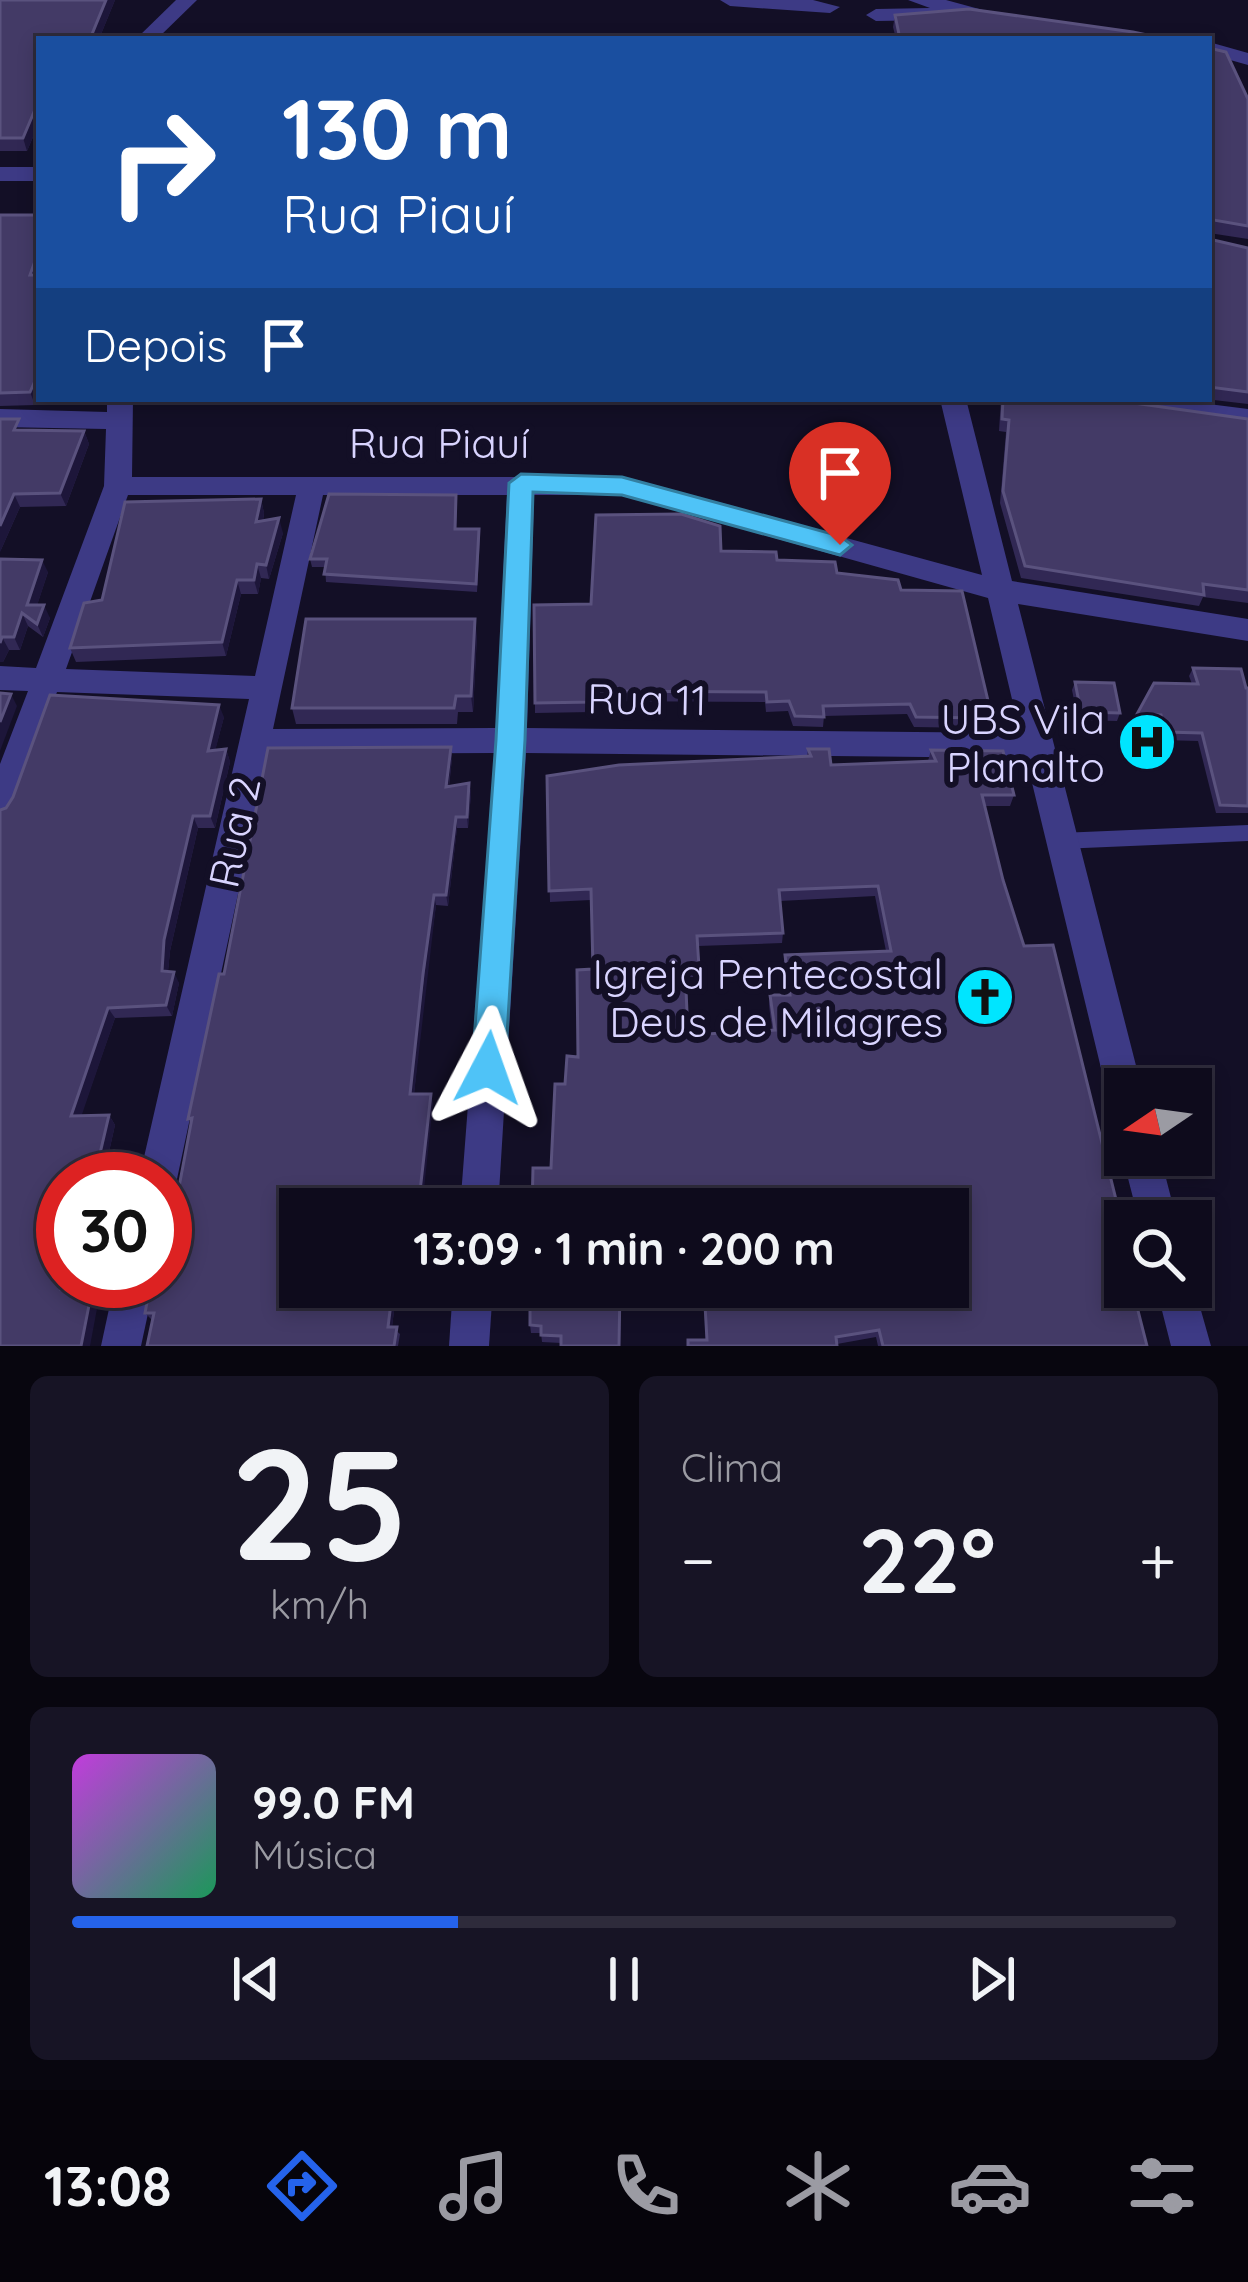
<!DOCTYPE html>
<html lang="pt">
<head>
<meta charset="utf-8">
<style>
  body { margin:0; font-family:Quicksand,sans-serif; background:#171425; color:#f1f3f6; height:100vh; display:flex; flex-direction:column; font-size:45px; white-space:nowrap }
  * { box-sizing:border-box; margin:0 }
  p { font-size:39px; color:#9b9ba3 }
  .icon { flex:none; width:66px; height:66px; fill:none; stroke:currentColor; stroke-width:2; stroke-linecap:round; stroke-linejoin:round }
  .map { position:relative; height:1346px; overflow:hidden }
  .details { display:flex; flex-direction:column; gap:30px; padding:30px; background:#08060f; flex:1 }
  .details>* { flex:none }
  .hud { position:absolute; left:36px; top:36px; width:1176px; height:366px; border-radius:0px; box-shadow:0 6px 18px #0003,0 0 0 3px #2e2b3b; background:#1a4fa0; color:#fff; overflow:hidden }
  .needle { width:78px; rotate:257deg }
  .fabs { position:absolute; left:1104px; top:1068px; display:grid; gap:24px }
  .fabs a { display:grid; place-items:center; width:108px; height:108px; border-radius:0px; background:#0e0b1c; box-shadow:0 6px 18px #0003,0 0 0 3px #2e2b3b; font-size:60px }
  .speed { position:absolute; left:36px; top:1152px; display:flex; gap:24px; font-size:60px; font-weight:700; text-align:center }
  .speed>* { display:grid; place-content:center; width:156px; height:156px; border-radius:50%; background:#0e0b1c; box-shadow:0 6px 18px #0003,0 0 0 3px #2e2b3b; line-height:1 }
  .speed .limit { border:18px solid #d22; background:#fff; color:#111 }
  .pin { position:absolute; display:grid; place-items:center; width:102px; height:102px; color:#fff; margin:-123px -51px; border-radius:50% 50% 50% 0; rotate:-45deg; box-shadow:0 0 12px #0007 }
  .pin .icon { rotate:45deg }
  .me { position:absolute; width:132px; margin:-66px; rotate:4deg; stroke-linejoin:round; filter:drop-shadow(0 0 9px #0008) }
  .turn { display:flex; align-items:center; gap:42px; height:252px; padding:0 48px; font-size:54px }
  .turn .icon { width:156px; height:156px; stroke-width:2.5 }
  .turn b { display:block; font-size:84px; line-height:102px }
  .then { display:flex; align-items:center; height:114px; padding:0 48px; background:#0003; gap:24px; font-size:45px }
  .big { font-size:90px; font-weight:800; line-height:1.1 }
  .details .tile { flex:1; display:flex; flex-direction:column; justify-content:center; gap:18px; min-width:0; padding:0 42px; border-radius:18px; background:#171425 }
  .details .dial { align-items:center; gap:0 }
  .dial b { font-size:156px; line-height:1 }
  .song { display:flex; align-items:center; gap:36px }
  .cover { width:144px; height:144px; border-radius:18px; background:linear-gradient(135deg,hsl(290 70% 55%),hsl(150 70% 35%)) }
  .played { height:12px; border-radius:6px; background:linear-gradient(90deg,#2563eb 35%,#2e2b3b 35%) }
  .keys { display:flex; justify-content:space-around; direction:ltr }
  .heat { display:flex; justify-content:space-between; align-items:center; font-size:66px; direction:ltr }
  .details .tiles { flex:1; display:grid; gap:30px; grid-template-columns:1fr 1fr }
  .tile:last-child { grid-column:span 2 }
  .trip { position:absolute; left:279px; top:1188px; width:690px; height:120px; border-radius:0px; background:#0e0b1c; box-shadow:0 6px 18px #0003,0 0 0 3px #2e2b3b; font-weight:800; line-height:120px; text-align:center }
  .tab-bar { display:flex; height:192px; justify-content:space-around; align-items:center; background:#06040b; color:#9b9ba3 }
  .tab-bar .icon { width:84px; height:84px }
  .tab-bar .on { color:#2563eb }
  .tab-bar b { font-size:54px; color:#f1f3f6 }
  .map>svg:first-child { display:block }
  .lines { fill:none; stroke-linecap:round; stroke-linejoin:round }
  .lane { fill:#3d3a85; fill-rule:evenodd }
  .street { fill:#3d3a85; fill-rule:evenodd }
  .wall { fill:#312854; fill-rule:evenodd }
  .shaded-wall { fill:#1d163a }
  .building { fill:#433a66; stroke:#5a527e; stroke-width:3; fill-rule:evenodd }
  .route { fill:#4fc3f7; stroke:#337fa1; stroke-width:3 }
  .labels { text-anchor:middle; dominant-baseline:central; stroke-width:12; stroke-linejoin:round; paint-order:stroke }
  .street-label { font-size:42px; fill:#d9d4ff; stroke:#130f26 }
  .poi-label { font-size:42px; fill:#d9d4ff; stroke:#130f26; text-anchor:end }
</style>
</head>
<body>
<div class="map">
<svg width="1248" height="1346" viewBox="0 0 1248 1346">
  <rect width="100%" height="100%" fill="#130f26"/>
  <g class="lines">
    <path class="lane" d="M1248,825V841L1060,849L1054,846L1051,841L1054,836L1060,833Z"/>
    <g class="street">
      <path d="M176,0H197L157,39H136Z"/>
      <path d="M720,0H813L840,7L830,13L730,6Z"/>
      <path d="M908,0H946L1005,16L995,22L947,12L939,20L876,21L866,15L876,9L930,8Z"/>
      <path d="M1209,42L1248,53V65L1209,54Z"/>
      <rect x="0" y="167" width="39" height="14"/>
      <path d="M107,399H133L132,477H622L982,575L940,399H966L1012,581L1248,619V641L1018,604L1142,1089H1125V1110L1112,1105L1107,1093L1026,758L526,753L498,1209H460L495,753L268,754L177,1179L165,1195V1179H139L249,699L57,692L16,807L11,816L0,820V764L28,691L0,690V666L36,668L104,486L106,429L0,427V409L107,412ZM128,495H296L255,676L66,669ZM323,495H507L496,728L273,729ZM534,495H622L988,598L1020,733L527,728Z"/>
      <path d="M1090,399H1169L1248,409V427L1103,408Z"/>
      <path d="M1125,1148V1155H1160L1177,1221H1139L1122,1155Z"/>
      <path d="M1191,1275L1211,1346H1171L1156,1287H1191Z"/>
      <path d="M115,1281H155L141,1346H101Z"/>
      <path d="M453,1287H493L489,1346H449Z"/>
    </g>
  </g>
  <g class="wall">
    <path d="M0,0H115L99,39H39V123L27,151H0Z"/>
    <path d="M895,15L1166,39H896L893,27Z"/>
    <path d="M1248,99V239L1209,233Z"/>
    <path d="M0,215L35,405L0,406Z"/>
    <path d="M1209,239L1248,248V404L1205,399H1209Z"/>
    <path d="M1001,399H1105L1248,419V603L1203,597L1199,606L1021,578L1000,503L1006,432L999,431Z"/>
    <path d="M23,430L84,431L89,444L66,506L20,507L0,552Z"/>
    <path d="M261,499L264,513L263,521L283,533L269,579L261,578L258,594H241L226,656L76,662L70,648L102,600Z"/>
    <path d="M457,503L456,529L480,537L477,592L326,582L325,567H312L310,559Z"/>
    <path d="M721,551L837,573L901,590L989,705L986,715L977,728L914,727L907,714L824,716L823,727L793,726L788,711L766,712L765,702L592,701V712L535,713V703L591,604Z"/>
    <path d="M0,559L48,572L37,605L50,618L43,637L28,626L20,650H9L3,662H0Z"/>
    <path d="M477,635L473,712H458L457,724H296L292,708Z"/>
    <path d="M1193,668L1248,688V813H1216L1198,741L1161,740L1157,722H1134L1137,714L1192,684L1189,676Z"/>
    <path d="M1075,682L1120,713L1117,721L1078,720L1072,690Z"/>
    <path d="M224,717L215,750L226,749L230,762L215,828H198L170,951L168,971L179,983L172,1016L115,1018L81,1115H109L115,1125L103,1179H63V1281H73L71,1289L92,1290L99,1298L0,1346V810Z"/>
    <path d="M451,747L452,758L449,787L469,783L471,794L468,828H457L448,906L436,905L425,984L414,1094L433,1103L300,1287H397L392,1327L400,1334L398,1346H147L152,1320L145,1313L179,1187L191,1125L188,1119L224,974Z"/>
    <path d="M808,749L831,765L928,761L931,750L1014,795L1010,806H985L1003,880L1125,1287L1147,1346H878L876,1337L837,1344L706,1340L703,1287H948L551,1168L565,1084L578,1057L593,969L591,900L550,902L547,776L807,756ZM875,896L886,951L785,955L783,966L787,995H770L769,1005L772,1030L688,1035L685,977H699L698,946L782,943L783,933L780,901Z"/>
    <path d="M620,1287L561,1343L542,1342L541,1333H531L530,1325Z"/>
  </g>
  <g class="shaded-wall">
    <path d="M106,0H115L99,39H90Z"/>
    <path d="M39,100V123L27,151L23,138Z"/>
    <path d="M39,250V275H30Z"/>
    <path d="M39,372V397L35,405L30,392Z"/>
    <path d="M84,431L89,444L66,506L60,493Z"/>
    <path d="M14,494L20,507L0,552V526Z"/>
    <path d="M261,499L264,513L260,536L256,522Z"/>
    <path d="M279,518L283,533L269,579L266,565Z"/>
    <path d="M42,560L48,572L33,618L27,605Z"/>
    <path d="M257,564L261,578L258,594L254,580Z"/>
    <path d="M237,580L241,594L226,656L222,642Z"/>
    <path d="M44,605L50,618L43,637L37,624Z"/>
    <path d="M22,613L28,626L20,650L14,637Z"/>
    <path d="M475,619L477,635L473,712L471,696Z"/>
    <path d="M2,637L9,650L3,662H0V643Z"/>
    <path d="M11,694L17,706L0,751V722Z"/>
    <path d="M219,705L224,717L212,763L208,751Z"/>
    <path d="M451,747L452,758L447,798L446,787Z"/>
    <path d="M226,749L230,762L215,828L210,816Z"/>
    <path d="M469,783L471,794L468,828L467,817Z"/>
    <path d="M193,816L198,828L170,951L167,982L162,971L164,940Z"/>
    <path d="M456,817L457,828L448,906L446,895Z"/>
    <path d="M434,895L436,905L413,1103L410,1094Z"/>
    <path d="M174,972L179,983L172,1016L166,1005Z"/>
    <path d="M108,1008L115,1018L78,1126L71,1116Z"/>
    <path d="M431,1094L433,1103L422,1209H418Z"/>
    <path d="M109,1115L115,1125L103,1179H94Z"/>
    <path d="M63,1281H73L69,1297L61,1289Z"/>
    <path d="M393,1287H397L391,1334L388,1327Z"/>
    <path d="M92,1290L99,1298L90,1346H81Z"/>
  </g>
  <g class="building">
    <path d="M0,0H106L90,39H39V100L23,138H0Z"/>
    <path d="M969,9L1133,32L1166,39H900L895,15Z"/>
    <path d="M1209,48L1226,52L1248,99V226L1214,220L1209,225Z"/>
    <path d="M0,215H39V250L30,275H39V372L30,392L0,393Z"/>
    <path d="M1209,239L1248,248V392L1209,387Z"/>
    <path d="M1003,399H1105L1248,419V590L1203,584L1204,595L1025,566L1003,491L1009,420L1002,419Z"/>
    <path d="M0,419H19L14,430L84,431L60,493L14,494L0,526Z"/>
    <path d="M329,494L456,495L455,529H479L476,584L324,574L327,559H310Z"/>
    <path d="M261,499L256,522L279,518L266,565L257,564L254,580H237L222,642L70,648L84,603L102,600L125,502Z"/>
    <path d="M681,514L720,526L721,551L776,552L777,560L835,562L837,573L898,580L901,590L962,591L989,705L980,718L916,717L910,704L823,706L824,717L795,716L789,701L767,702L766,692L592,691V702L535,703L534,605L591,604L596,515Z"/>
    <path d="M0,559L42,560L27,605H44L37,624L22,613L14,637H2L0,643Z"/>
    <path d="M306,619H475L471,696H456L454,708H292Z"/>
    <path d="M1193,668L1241,669L1246,688H1248V806L1220,805L1202,733L1165,732L1161,715L1137,714L1154,683L1198,684Z"/>
    <path d="M1075,682L1114,683L1120,713L1081,712Z"/>
    <path d="M0,693L11,694L0,722Z"/>
    <path d="M50,695L219,705L208,751L226,749L210,816H193L164,940L162,971L174,972L166,1005L108,1008L71,1116L109,1115L94,1179H63V1281L61,1289L92,1290L81,1346H0V810L6,808L13,797Z"/>
    <path d="M451,747L446,787L469,783L467,817H456L446,895H434L423,974L410,1094H431L418,1209H300V1287H393L388,1327H397L394,1346H147L154,1313H145L151,1281H165V1190L179,1187L192,1118L188,1119L219,974H224L268,748Z"/>
    <path d="M808,749H829L831,765L936,761L931,750L1003,751L1014,795H982L1003,880L1024,946L1053,945L1125,1236V1287H1132L1147,1346H883L879,1330L836,1337L837,1346H688V1340H707L704,1287H948V1209H532L533,1168H551L555,1084H565L567,1056L578,1057L577,970L593,969L591,889L549,891L547,776L619,765L811,756ZM878,886L891,951L785,955L790,995H770L775,1030L688,1035L685,967H699L697,936L783,933L779,890Z"/>
    <path d="M530,1287H620L619,1346H561V1336L541,1335V1326L530,1325Z"/>
  </g>
  <path class="route" d="M521,474L622,477L840,536L852,545L840,555L622,495L533,492L525,740L505,1068L500,1079L488,1084L477,1079L472,1068L496,740L509,483Z"/>
  <defs>
    <symbol id="hospital-disc" viewBox="-11 -11 22 22"><circle r="9.5" fill="#00e5ff" stroke="#130f26"/><path d="M-5-5h3v3.5h4V-5h3V5h-3V1.5h-4V5h-3Z" fill="#111"/></symbol>
    <symbol id="church-disc" viewBox="-11 -11 22 22"><circle r="9.5" fill="#00e5ff" stroke="#130f26"/><path d="M-1.2-6h2.4v3.5h3.3v2.4h-3.3V6h-2.4V-.1h-3.3v-2.4h3.3Z" fill="#111"/></symbol>
  </defs>
  <g fill-rule="evenodd">
    <use href="#hospital-disc" x="1114" y="709" width="66" height="66"/>
    <use href="#church-disc" x="952" y="964" width="66" height="66"/>
  </g>
  <g class="labels">
    <g class="street-label">
      <text x="439" y="442">Rua Piauí</text>
      <text transform="translate(647 699) rotate(1)">Rua 11</text>
      <text transform="translate(234 832) rotate(-78)">Rua 2</text>
    </g>
    <g class="poi-label">
      <text x="1105" y="718">UBS Vila<tspan x="1105" dy="48">Planalto</tspan></text>
      <text x="943" y="973">Igreja Pentecostal<tspan x="943" dy="48">Deus de Milagres</tspan></text>
    </g>
  </g>
</svg>
<div class="fabs">
<a><svg class="needle" viewBox="-14 -14 28 28"><path d="M0-13l5 13h-10z" fill="#e53935"/><path d="M0 13l5-13h-10z" fill="#9b9ba3"/></svg></a>
<a><svg class="icon" aria-label="search" viewBox="0 0 24 24"><circle cx="10" cy="10" r="6"/><path d="M15 15l6 6"/></svg></a>
</div>
<div class="speed"><div class="limit">30</div></div>
<div class="pin" style="left:840px;top:545px;background:#d93025"><svg class="icon" aria-label="arrive" viewBox="0 0 24 24"><path d="M6 21V4h12l-3 4 3 4H6"/></svg></div>
<svg class="me" style="left:488px;top:1068px" viewBox="-20 -20 40 40"><path d="M0-17L14 15 0 8-14 15z" fill="#4fc3f7" stroke="#fff" stroke-width="4"/></svg>
<div class="trip">13:09 · 1 min · 200 m</div>
<div class="hud">
<div class="turn"><svg class="icon" aria-label="right" viewBox="0 0 24 24"><path d="M7 20v-9h11M14 6l5 5-5 5"/></svg><div><b>130 m</b>Rua Piauí</div></div>
<div class="then">Depois<svg class="icon" aria-label="arrive" viewBox="0 0 24 24"><path d="M6 21V4h12l-3 4 3 4H6"/></svg></div>
</div>
</div>
<section class="details">
<div class="tiles">
<div class="tile dial"><b>25</b><p>km/h</p></div>
<div class="tile"><p>Clima</p>
<div class="heat"><a>−</a><b class="big">22°</b><a>+</a></div>
</div>
<div class="tile">
<div class="song"><i class="cover"></i><div><b>99.0 FM</b><p>Música</p></div></div>
<div class="played"></div>
<div class="keys"><svg class="icon" aria-label="previous" viewBox="0 0 24 24"><path d="M18 5L8 12l10 7zM5 5v14"/></svg><svg class="icon" aria-label="pause" viewBox="0 0 24 24"><path d="M8 5v14M16 5v14"/></svg><svg class="icon" aria-label="next" viewBox="0 0 24 24"><path d="M6 5l10 7-10 7zM19 5v14"/></svg></div>
</div>
</div>
</section>
<nav class="tab-bar">
<b>13:08</b>
<svg class="icon on" aria-label="directions" viewBox="0 0 24 24"><path d="M12 3l9 9-9 9-9-9zM9 14v-3h6M13 9l2 2-2 2"/></svg>
<svg class="icon" aria-label="music" viewBox="0 0 24 24"><path d="M9 18V5l10-2v13"/><circle cx="6" cy="18" r="3"/><circle cx="16" cy="16" r="3"/></svg>
<svg class="icon" aria-label="phone" viewBox="0 0 24 24"><path d="M5 4h4l2 5-3 2q2 4 5 5l2-3 5 2v4C11 20 4 13 5 4z"/></svg>
<svg class="icon" aria-label="climate" viewBox="0 0 24 24"><path d="M12 3v18M4 7l16 10M4 17L20 7"/></svg>
<svg class="icon" aria-label="car" viewBox="0 0 24 24"><path d="M5 17H2v-5l4-1 3-4h7l3 4 3 1v5h-3M9 17h6M6 11h13"/><circle cx="7" cy="17" r="2"/><circle cx="17" cy="17" r="2"/></svg>
<svg class="icon" aria-label="filters" viewBox="0 0 24 24"><path d="M4 7h16M4 17h16"/><circle cx="9" cy="7" r="2"/><circle cx="15" cy="17" r="2"/></svg>
</nav>
</body>
</html>
